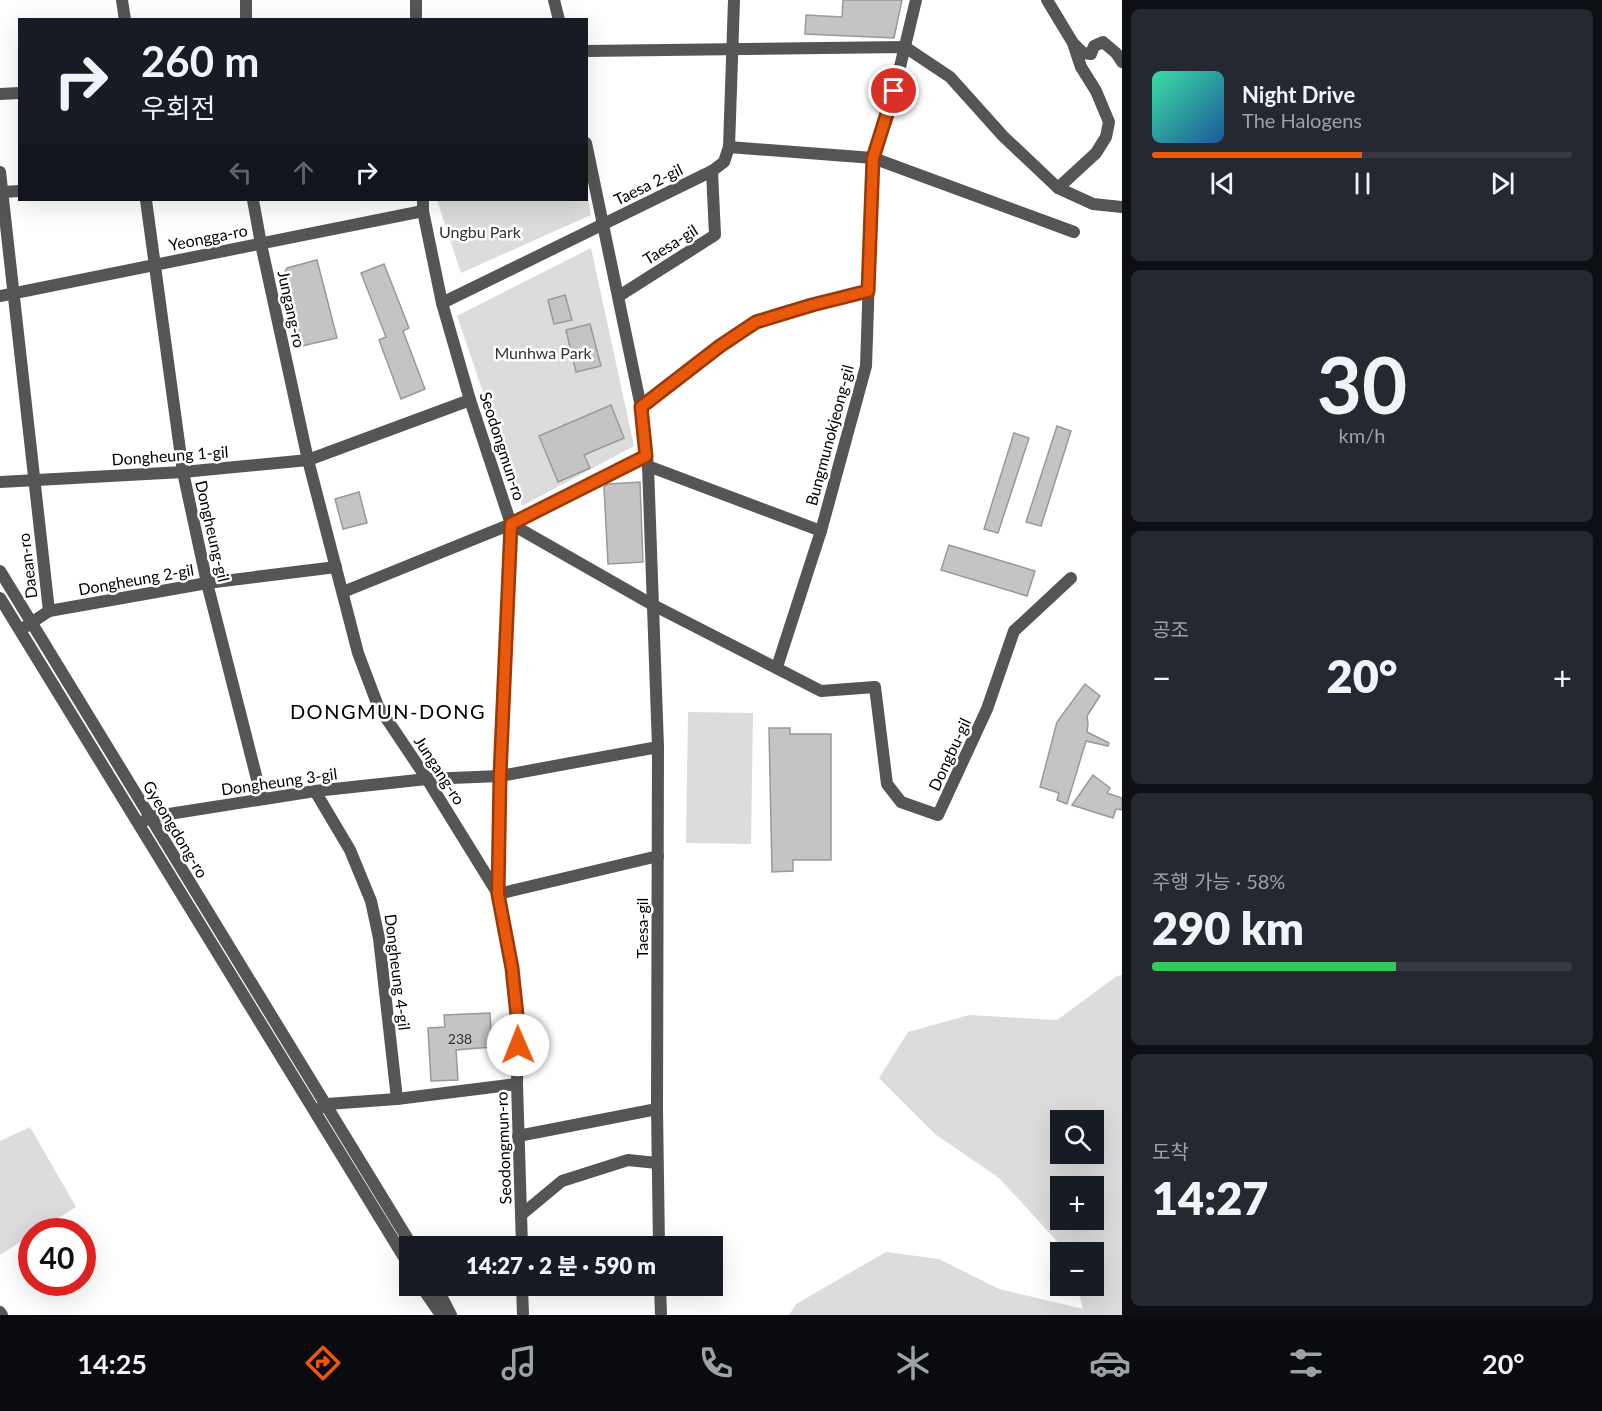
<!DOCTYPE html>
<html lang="ko">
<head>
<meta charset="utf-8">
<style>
  body { margin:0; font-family:Lato,"Noto Sans KR",sans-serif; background:#242831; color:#f1f3f6; height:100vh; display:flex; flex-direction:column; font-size:22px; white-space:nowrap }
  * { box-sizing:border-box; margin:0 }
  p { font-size:20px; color:#9ea1a6 }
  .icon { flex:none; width:33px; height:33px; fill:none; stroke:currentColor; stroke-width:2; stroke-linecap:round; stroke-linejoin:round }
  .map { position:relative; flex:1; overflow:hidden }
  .details { display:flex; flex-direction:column; gap:9px; padding:9px; background:#0d0f14; width:480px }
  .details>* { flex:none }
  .hud { position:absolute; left:18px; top:18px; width:570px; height:183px; border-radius:0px; box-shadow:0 6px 24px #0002; background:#171b24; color:#f1f3f6; overflow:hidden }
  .tools { position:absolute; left:1050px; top:1110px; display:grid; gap:12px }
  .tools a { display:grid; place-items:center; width:54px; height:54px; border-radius:0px; background:#171b24; box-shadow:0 6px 24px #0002; font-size:30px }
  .speed { position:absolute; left:18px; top:1218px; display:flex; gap:12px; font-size:30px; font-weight:700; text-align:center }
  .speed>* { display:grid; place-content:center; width:78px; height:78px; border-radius:50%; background:#171b24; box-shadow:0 6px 24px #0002; line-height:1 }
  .speed .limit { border:9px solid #d22; background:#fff; color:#111 }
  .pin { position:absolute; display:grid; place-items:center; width:51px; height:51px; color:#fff; margin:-26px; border:3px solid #fff; border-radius:50%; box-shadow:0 2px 6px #0007 }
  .me { position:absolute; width:66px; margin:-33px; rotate:359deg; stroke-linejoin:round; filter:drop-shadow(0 0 4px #0008) }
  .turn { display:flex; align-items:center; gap:21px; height:126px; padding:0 24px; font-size:27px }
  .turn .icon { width:78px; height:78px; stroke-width:2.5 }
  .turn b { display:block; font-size:42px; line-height:51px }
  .lanes { display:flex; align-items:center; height:57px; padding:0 24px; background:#0003; justify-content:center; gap:30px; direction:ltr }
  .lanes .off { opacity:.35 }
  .big { font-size:45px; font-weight:800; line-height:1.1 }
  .details .tile { flex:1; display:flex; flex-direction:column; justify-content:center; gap:9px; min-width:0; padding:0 21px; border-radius:9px; background:#242831 }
  .details .dial { align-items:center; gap:0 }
  .dial b { font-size:78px; line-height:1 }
  .song { display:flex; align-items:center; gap:18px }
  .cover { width:72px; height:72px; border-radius:9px; background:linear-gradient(135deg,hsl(160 70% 55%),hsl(210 70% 35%)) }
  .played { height:6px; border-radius:3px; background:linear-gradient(90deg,#ea580c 50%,#363941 50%) }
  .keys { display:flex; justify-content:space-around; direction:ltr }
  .heat { display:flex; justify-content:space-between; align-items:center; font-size:33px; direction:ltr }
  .charge { height:9px; border-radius:4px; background:linear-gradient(90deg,#34c759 58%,#363941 0) }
  .trip { position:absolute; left:399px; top:1236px; width:324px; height:60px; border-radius:0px; background:#171b24; box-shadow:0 6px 24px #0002; font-weight:800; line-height:60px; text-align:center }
  .tabs { display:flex; height:96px; justify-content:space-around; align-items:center; background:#090b0e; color:#9ea1a6 }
  .tabs .icon { width:42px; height:42px }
  .tabs .selected { color:#ea580c }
  .tabs b { font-size:27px; color:#f1f3f6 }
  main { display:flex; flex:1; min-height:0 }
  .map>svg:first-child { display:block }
  .green { fill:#dcdcdc; fill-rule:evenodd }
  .building { fill:#c4c4c4; stroke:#999; stroke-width:1.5 }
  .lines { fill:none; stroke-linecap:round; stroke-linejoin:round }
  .minor { stroke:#555; stroke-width:12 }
  .tertiary { stroke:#555; stroke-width:12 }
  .route-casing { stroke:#983908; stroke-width:15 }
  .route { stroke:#ea580c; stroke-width:10 }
  .labels { text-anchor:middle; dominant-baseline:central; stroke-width:5; stroke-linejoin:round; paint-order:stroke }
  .number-label { font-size:14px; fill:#313131 }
  .street-label { font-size:16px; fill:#000; stroke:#fff }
  .park-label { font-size:16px; fill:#333; stroke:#fff }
  .quarter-label { font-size:20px; letter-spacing:1.5px; fill:#000; stroke:#fff }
</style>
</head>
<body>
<main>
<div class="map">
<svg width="1122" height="1315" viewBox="0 0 1122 1315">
  <rect width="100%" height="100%" fill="#fff"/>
  <g class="green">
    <path d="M587,193L591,215L461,273L437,200H586Z"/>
    <path d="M591,248L634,446L522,506L457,316Z"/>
    <path d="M688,712L753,713L751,844L686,843Z"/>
    <path d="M1122,975V1315H789L796,1304L886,1252L939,1259L999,1289L1083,1309L1077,1286H1094V1252H1067L999,1178L935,1134L879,1078L908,1032L969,1015L1057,1020L1117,976ZM1094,1120V1154H1060V1120ZM1094,1186V1220H1060V1186Z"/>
    <path d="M30,1127L76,1207L37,1231L32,1232L31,1235L0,1255V1141Z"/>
  </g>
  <g class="building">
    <path d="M843,0H902L894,38L805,34L806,15L842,17Z"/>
    <path d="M317,260L337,338L297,347L281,280L287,268Z"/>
    <path d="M384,264L409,328L403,331L425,389L401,399L379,340L386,337L361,273Z"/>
    <path d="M565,295L572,320L554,324L548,300Z"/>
    <path d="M590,324L601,366L576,372L566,330Z"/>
    <path d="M611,405L624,438L584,455L590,468L558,482L539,436Z"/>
    <path d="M1057,426L1071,431L1041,526L1026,522Z"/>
    <path d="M1014,433L1029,438L998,533L984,529Z"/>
    <path d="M640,482L643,562L608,564L604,487L608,484Z"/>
    <path d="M359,492L367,523L343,529L335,499Z"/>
    <path d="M949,545L1035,571L1027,596L941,570Z"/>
    <path d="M1085,684L1100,696L1087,716L1088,724L1087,732L1109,743L1108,746L1086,741L1067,804L1057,800L1059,793L1040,787L1057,722Z"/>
    <path d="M769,728H790V734H831V860H793V871L772,872Z"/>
    <path d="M1093,775L1110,788L1107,793L1122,798V810L1116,809L1113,818L1072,805Z"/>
    <path d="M490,1013L492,1047L456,1050L458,1080L431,1081L428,1028L445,1027L444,1015Z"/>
  </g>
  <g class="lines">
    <g class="minor">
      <path d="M122,0L125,20"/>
      <path d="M246,0V20"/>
      <path d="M554,0L559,20"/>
      <path d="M1047,0L1073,43L1081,67L1096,91L1109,122L1106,137L1096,153L1058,188"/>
      <path d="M1074,44L1083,53L1091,54L1094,46L1103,42L1116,53L1122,62"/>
      <path d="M586,51L905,47L950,77L1003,136L1058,188L1093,204L1122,207"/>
      <path d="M0,94L20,93"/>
      <path d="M586,143L641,407L648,466L658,747L657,1109L659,1246"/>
      <path d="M729,147L873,158L1074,232"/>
      <path d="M0,172L49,611L207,583L336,567"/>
      <path d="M2,192L20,191"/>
      <path d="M146,200L183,472L207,583L262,799"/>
      <path d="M253,200L261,244L308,460L358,653L378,706L427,779L498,894L658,856"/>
      <path d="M619,296L715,235L712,171"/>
      <path d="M442,303L712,171L724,162L729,147L734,0"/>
      <path d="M641,407L720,346L756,322L812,305L868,291"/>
      <path d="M648,466L821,531"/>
      <path d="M0,482L183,472L308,460L470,400"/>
      <path d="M511,524L653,605L821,691L875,687L887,784L901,802L938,815L987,709L1014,631L1071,578"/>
      <path d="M343,592L511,524L646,456"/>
      <path d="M777,667L821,531L866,366L873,158L889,113L916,0"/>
      <path d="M315,791L350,850L371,901L379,938L397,1099"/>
      <path d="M144,821L150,817L315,791L427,779L500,776L658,747"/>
      <path d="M518,1136L657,1109"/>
      <path d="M521,1215L562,1181L628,1160L657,1163"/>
      <path d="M660,1286L661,1315"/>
      <path d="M0,1312L2,1315"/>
    </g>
    <g class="tertiary">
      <path d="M416,0V20"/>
      <path d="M423,200V211L442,303L470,400L511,524L500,776L498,894L512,968L518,1025L517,1084L522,1246"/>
      <path d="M0,296L423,211"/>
      <path d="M0,571L412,1246"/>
      <path d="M0,598L410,1267"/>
      <path d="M25,627L49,611"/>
      <path d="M322,1107L327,1104L397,1099L517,1084"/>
      <path d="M421,1286L441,1315"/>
      <path d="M436,1286L451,1315"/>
      <path d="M522,1286L523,1315"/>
    </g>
  </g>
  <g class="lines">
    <defs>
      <path id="route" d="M518,1045V1025L512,968L498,894L500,776L511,524L646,456L641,407L720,346L756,322L812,305L868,291L873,158L894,91"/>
    </defs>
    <use href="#route" class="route-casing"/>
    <use href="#route" class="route"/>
  </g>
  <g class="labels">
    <g class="number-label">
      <text x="460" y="1038">238</text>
    </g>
    <g class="street-label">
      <text transform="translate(648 184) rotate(-26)">Taesa 2-gil</text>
      <text transform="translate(208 237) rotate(-11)">Yeongga-ro</text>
      <text transform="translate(670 244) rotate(-32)">Taesa-gil</text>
      <text transform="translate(292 309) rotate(78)">Jungang-ro</text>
      <text transform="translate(829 435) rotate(-75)">Bungmunokjeong-gil</text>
      <text transform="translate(503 446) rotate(72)">Seodongmun-ro</text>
      <text transform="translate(170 455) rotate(-4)">Dongheung 1-gil</text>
      <text transform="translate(213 531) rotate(77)">Dongheung-gil</text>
      <text transform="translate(27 566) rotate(-97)">Daean-ro</text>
      <text transform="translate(136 579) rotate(-10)">Dongheung 2-gil</text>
      <text transform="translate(949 754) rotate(-65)">Dongbu-gil</text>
      <text transform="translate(440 770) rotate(57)">Jungang-ro</text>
      <text transform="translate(279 781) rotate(-8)">Dongheung 3-gil</text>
      <text transform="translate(176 829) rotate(59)">Gyeongdong-ro</text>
      <text transform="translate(641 928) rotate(-90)">Taesa-gil</text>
      <text transform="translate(398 972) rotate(83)">Dongheung 4-gil</text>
      <text transform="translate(503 1148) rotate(-92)">Seodongmun-ro</text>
    </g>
    <g class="park-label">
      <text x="480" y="231">Ungbu Park</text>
      <text x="543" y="352">Munhwa Park</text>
    </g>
    <g class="quarter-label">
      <text x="388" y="711">DONGMUN-DONG</text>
    </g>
  </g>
</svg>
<div class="tools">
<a><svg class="icon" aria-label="search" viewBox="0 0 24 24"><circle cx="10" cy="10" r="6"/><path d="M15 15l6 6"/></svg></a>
<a>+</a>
<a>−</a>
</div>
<div class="speed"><div class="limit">40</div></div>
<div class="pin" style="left:894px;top:91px;background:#d93025"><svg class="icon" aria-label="arrive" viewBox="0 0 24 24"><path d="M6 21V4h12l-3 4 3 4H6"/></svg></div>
<svg class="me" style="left:518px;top:1045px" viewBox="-20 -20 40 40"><circle r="19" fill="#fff"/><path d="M0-13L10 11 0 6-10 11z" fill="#ea580c"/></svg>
<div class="trip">14:27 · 2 분 · 590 m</div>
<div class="hud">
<div class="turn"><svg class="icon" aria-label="right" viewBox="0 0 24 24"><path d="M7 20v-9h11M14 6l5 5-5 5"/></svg><div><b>260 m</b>우회전</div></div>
<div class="lanes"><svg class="icon off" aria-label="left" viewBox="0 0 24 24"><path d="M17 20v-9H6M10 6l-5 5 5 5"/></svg><svg class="icon off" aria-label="ahead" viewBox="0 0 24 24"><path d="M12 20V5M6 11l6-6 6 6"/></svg><svg class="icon" aria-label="right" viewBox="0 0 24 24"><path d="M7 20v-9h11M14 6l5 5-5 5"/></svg></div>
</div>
</div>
<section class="details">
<div class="tile">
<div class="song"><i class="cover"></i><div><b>Night Drive</b><p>The Halogens</p></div></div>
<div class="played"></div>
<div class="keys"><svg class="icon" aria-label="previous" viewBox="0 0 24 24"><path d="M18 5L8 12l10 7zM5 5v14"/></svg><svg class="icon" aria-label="pause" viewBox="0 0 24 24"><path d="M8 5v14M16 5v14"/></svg><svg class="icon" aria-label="next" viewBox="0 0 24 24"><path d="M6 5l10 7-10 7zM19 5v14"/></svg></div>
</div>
<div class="tile dial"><b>30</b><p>km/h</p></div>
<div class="tile"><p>공조</p>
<div class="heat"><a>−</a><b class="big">20°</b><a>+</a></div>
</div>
<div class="tile"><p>주행 가능 · 58%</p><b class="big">290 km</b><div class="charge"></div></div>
<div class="tile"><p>도착</p><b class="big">14:27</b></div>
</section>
</main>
<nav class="tabs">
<b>14:25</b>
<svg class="icon selected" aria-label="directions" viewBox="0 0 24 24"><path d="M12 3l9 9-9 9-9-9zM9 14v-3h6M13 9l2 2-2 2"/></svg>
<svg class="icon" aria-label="music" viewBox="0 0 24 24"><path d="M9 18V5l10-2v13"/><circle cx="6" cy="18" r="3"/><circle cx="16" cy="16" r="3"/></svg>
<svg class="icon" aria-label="phone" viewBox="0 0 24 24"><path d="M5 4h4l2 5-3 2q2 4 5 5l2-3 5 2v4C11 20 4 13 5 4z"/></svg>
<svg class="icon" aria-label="climate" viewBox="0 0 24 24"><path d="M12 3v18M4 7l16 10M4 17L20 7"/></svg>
<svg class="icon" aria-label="car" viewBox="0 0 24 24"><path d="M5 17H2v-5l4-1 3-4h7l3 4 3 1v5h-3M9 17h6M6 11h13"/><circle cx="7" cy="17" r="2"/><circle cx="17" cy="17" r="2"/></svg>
<svg class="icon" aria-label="filters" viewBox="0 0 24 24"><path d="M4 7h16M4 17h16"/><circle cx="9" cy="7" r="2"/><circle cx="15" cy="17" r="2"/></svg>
<b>20°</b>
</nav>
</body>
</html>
